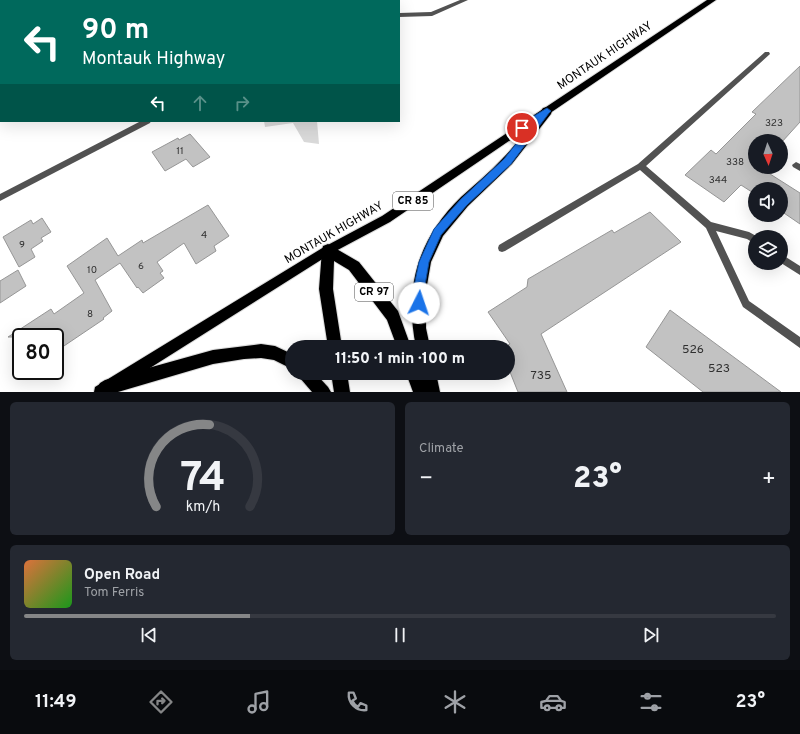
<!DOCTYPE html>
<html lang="en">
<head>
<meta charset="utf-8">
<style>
  body { margin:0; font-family:Overpass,sans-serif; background:#242831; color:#f1f3f6; height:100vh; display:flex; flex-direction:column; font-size:15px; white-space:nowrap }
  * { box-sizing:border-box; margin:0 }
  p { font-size:13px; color:#9ea1a6 }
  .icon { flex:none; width:22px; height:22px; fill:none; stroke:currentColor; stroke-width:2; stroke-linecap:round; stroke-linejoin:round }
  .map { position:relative; height:392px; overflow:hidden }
  .sheet { display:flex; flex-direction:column; gap:10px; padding:10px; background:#0d0f14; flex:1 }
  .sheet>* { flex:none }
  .banner { position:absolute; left:0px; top:0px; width:400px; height:122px; box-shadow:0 4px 16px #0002; background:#00695c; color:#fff; overflow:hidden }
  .needle { width:26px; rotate:177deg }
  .controls { position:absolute; left:748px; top:134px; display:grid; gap:8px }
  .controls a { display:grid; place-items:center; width:40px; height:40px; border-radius:50%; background:#171b24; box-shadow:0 4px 16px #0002; font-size:20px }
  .speed { position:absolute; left:12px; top:328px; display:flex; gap:8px; font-size:20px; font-weight:700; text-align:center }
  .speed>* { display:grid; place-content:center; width:52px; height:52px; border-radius:50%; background:#171b24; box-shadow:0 4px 16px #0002; line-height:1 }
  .speed .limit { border:2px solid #111; border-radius:6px; background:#fff; color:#111 }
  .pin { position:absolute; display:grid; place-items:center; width:34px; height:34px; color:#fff; margin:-17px; border:2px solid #fff; border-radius:50%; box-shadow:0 1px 4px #0007 }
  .me { position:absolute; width:44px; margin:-22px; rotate:4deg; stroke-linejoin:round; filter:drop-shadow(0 0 3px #0008) }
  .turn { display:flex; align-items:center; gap:14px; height:84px; padding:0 16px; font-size:18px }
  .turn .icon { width:52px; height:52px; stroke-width:2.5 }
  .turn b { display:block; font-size:28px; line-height:34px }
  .lanes { display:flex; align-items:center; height:38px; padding:0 16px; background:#0003; justify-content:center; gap:20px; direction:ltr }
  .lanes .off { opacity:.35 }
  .big { font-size:30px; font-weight:800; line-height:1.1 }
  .sheet .card { flex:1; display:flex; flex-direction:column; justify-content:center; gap:6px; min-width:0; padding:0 14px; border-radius:6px; background:#242831 }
  .sheet .dial { align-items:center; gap:0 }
  .dial svg { height:104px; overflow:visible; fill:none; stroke:#363941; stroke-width:7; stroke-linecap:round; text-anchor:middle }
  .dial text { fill:#f1f3f6; stroke:none }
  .song { display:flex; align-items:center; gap:12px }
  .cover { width:48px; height:48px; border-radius:6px; background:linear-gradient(135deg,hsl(20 70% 55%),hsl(120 70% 35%)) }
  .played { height:4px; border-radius:2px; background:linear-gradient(90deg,#858687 30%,#363941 30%) }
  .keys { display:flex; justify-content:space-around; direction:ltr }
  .heat { display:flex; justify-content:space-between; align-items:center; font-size:22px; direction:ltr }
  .sheet .tiles { flex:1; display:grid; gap:10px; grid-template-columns:1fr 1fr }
  .card:last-child { grid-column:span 2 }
  .trip { position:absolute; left:285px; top:340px; width:230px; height:40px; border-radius:20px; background:#171b24; box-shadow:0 4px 16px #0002; font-weight:800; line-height:40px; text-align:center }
  .menu { display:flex; height:64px; justify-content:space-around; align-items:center; background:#090b0e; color:#9ea1a6 }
  .menu .icon { width:28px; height:28px }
  .menu .active { color:#858687 }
  .menu b { font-size:18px; color:#f1f3f6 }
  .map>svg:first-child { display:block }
  .green { fill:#d9d9d9 }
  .building { fill:#c2c2c2; stroke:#969696 }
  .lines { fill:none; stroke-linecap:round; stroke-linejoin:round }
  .primary-casing { stroke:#dbdbdb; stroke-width:2 }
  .highway-casing { stroke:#dbdbdb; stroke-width:2 }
  .lane { fill:#525252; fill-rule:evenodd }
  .street { fill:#525252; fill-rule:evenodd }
  .primary { fill:#000; fill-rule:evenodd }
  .highway { fill:#000; fill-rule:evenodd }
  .rail-casing { stroke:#000; stroke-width:3.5 }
  .rail { stroke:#fff; stroke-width:2.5; stroke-dasharray:8; stroke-linecap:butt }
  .route { fill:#1a73e8; stroke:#114b97 }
  .labels { text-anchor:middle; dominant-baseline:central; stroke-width:3; stroke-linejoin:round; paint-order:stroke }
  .number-label { font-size:10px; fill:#303030 }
  .shield { fill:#fff; stroke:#4c4c4c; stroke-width:1 }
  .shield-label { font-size:11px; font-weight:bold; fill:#000 }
  .street-label { font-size:12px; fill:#000; stroke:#fff }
  .near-number-label { font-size:12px; fill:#303030 }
</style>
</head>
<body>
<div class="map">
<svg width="800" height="392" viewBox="0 0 800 392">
  <rect width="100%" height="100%" fill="#fff"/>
  <path class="green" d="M264,121H317L319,144L304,142L293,123L265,127Z"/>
  <g class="building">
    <path d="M800,66V122L781,143V141H755V167H759L800,193V224L781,211V189H755V194L741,185L724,202L685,175L711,150L716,154L756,114L752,112Z"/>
    <path d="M190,134L210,157L193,167L186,159L165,171L152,152L178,138L179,140Z"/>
    <path d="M208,205L229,236L214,246L216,251L196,264L184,243L157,262L163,271L160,273L164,278L143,293L138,287L137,288L120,263L95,280L112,311L103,318L104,319L55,352V337H8L51,309L54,314L84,293L67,266L107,238L118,256L142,240L143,243Z"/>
    <path d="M650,212L681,242L541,334L567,392H518L508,367V345L510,344L488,312L527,287L528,279L612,230L614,233Z"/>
    <path d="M42,218L51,232L41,238L43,241L31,249L35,257L19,267L3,237L31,220L33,224Z"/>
    <path d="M18,270L26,286L0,303V281Z"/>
    <path d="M670,310L781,392H703L646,347Z"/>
  </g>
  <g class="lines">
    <defs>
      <path id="primary" d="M707,0H716L390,222L332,253L112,392H94L95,387L324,247L382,216Z"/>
      <g id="highway">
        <path d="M547,107L551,108L552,111L551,114L512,164L468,206L443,236L431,262L426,291V328L430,347H416C404,288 417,240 461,197C475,184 490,172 503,158C518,143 530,125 543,108Z"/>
        <path d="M328,244L359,262L398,311L411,347H397L387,320L349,270L334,261L333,289L342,347H328L319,289L322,250L323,246Z"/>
        <path d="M261,344L275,346L292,354V369L274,360L261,358L244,359L213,364L118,392H99L97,388L100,383L105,380L213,350Z"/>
        <path d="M297,373H315L328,387L331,392H312L300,378Z"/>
        <path d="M331,373H347L350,392H334Z"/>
        <path d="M406,373H436L440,392H413Z"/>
      </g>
    </defs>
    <use href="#primary" class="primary-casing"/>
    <use href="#highway" class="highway-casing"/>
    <g class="lane">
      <path d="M765,52H769L770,54L646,166L711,222L749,232L758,237H755V244L747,239L716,231L749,301L800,337V348L743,307L706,228L640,170L505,251L502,252L499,251L498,248L499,245L638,164Z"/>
      <path d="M781,254L800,266V275L781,263Z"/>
    </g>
    <g class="street">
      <path d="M460,0H468L432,16L399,17V13L431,12Z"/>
      <path d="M141,121H151L150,123L0,201V194Z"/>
      <path d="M796,162L800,164V171L793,167L792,165Z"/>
    </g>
    <use href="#primary" class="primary"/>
    <use href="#highway" class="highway"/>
    <defs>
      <path id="rail" d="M92,1L95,0"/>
    </defs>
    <use href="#rail" class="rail-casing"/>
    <use href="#rail" class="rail"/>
  </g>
  <path class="route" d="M547,108L551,111L549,113L511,164L467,205L441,235L429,262L424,291V303L423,307L419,308L415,307L413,291L419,262L434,229L461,199L504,159L530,126L522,131L518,128L519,125Z"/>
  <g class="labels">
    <g class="number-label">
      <text x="774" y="123">323</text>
      <text x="180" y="151">11</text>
      <text x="735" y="162">338</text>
      <text x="718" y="180">344</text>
      <text x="204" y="235">4</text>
      <text x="22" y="245">9</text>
      <text x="141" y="266">6</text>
      <text x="92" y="270">10</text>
      <text x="90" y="314">8</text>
    </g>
    <g class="shield">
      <rect x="393" y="192" width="40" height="18" rx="3"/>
      <rect x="355" y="283" width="38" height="18" rx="3"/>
    </g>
    <g class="shield-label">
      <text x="413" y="201">CR 85</text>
      <text x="374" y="292">CR 97</text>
    </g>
    <g class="street-label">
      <text transform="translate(605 56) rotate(-34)">MONTAUK HIGHWAY</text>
      <text transform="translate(334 233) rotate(-30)">MONTAUK HIGHWAY</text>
    </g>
    <g class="near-number-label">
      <text x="693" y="350">526</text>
      <text x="719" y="369">523</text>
      <text x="541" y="376">735</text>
    </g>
  </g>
</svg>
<div class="controls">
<a><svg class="needle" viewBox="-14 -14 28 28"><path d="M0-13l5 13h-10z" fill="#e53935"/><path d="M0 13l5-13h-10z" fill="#9ea1a6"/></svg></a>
<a><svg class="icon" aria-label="sound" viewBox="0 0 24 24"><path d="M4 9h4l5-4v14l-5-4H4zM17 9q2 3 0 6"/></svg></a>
<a><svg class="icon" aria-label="layers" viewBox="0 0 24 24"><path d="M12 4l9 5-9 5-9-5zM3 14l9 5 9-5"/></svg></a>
</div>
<div class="speed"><div class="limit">80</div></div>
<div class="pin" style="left:522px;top:128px;background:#d93025"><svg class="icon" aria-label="arrive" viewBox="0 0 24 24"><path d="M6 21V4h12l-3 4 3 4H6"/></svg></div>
<svg class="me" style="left:419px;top:303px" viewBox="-20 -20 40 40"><circle r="19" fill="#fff"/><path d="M0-13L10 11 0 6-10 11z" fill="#1a73e8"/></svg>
<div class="trip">11:50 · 1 min · 100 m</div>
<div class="banner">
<div class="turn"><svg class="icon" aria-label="left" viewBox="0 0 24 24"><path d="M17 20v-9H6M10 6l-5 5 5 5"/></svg><div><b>90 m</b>Montauk Highway</div></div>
<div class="lanes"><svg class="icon" aria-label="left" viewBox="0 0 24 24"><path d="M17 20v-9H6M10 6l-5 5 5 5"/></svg><svg class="icon off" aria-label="ahead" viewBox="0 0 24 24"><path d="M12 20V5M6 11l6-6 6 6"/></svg><svg class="icon off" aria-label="right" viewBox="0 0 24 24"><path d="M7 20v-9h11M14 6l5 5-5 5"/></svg></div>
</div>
</div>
<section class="sheet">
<div class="tiles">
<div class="card dial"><svg viewBox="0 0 100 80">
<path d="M14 69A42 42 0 1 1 86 69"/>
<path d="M14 69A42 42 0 0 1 55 6" stroke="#858687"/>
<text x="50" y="56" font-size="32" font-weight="700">74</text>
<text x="50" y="72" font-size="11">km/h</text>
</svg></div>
<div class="card"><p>Climate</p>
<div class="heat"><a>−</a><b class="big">23°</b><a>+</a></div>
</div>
<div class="card">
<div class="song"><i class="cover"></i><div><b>Open Road</b><p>Tom Ferris</p></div></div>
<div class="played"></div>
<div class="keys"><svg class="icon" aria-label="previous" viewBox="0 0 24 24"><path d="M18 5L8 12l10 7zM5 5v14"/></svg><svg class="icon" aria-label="pause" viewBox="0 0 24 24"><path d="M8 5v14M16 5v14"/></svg><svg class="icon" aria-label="next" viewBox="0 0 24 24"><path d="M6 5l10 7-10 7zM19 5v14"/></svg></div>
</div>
</div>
</section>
<nav class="menu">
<b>11:49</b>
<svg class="icon active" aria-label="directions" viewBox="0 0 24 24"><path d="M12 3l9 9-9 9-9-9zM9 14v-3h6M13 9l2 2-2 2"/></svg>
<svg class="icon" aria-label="music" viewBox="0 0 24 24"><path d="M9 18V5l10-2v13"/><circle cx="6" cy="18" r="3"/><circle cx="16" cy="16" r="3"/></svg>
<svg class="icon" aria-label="phone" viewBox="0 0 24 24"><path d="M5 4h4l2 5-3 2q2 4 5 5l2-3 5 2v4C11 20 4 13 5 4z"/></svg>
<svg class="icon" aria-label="climate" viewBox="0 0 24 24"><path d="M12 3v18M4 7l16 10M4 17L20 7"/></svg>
<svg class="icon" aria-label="car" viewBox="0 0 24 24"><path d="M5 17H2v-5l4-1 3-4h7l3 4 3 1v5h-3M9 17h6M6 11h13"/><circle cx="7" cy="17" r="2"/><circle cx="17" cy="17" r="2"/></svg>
<svg class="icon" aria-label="filters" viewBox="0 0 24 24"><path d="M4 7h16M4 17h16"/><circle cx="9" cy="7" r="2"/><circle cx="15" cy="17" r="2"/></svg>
<b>23°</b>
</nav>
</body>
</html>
